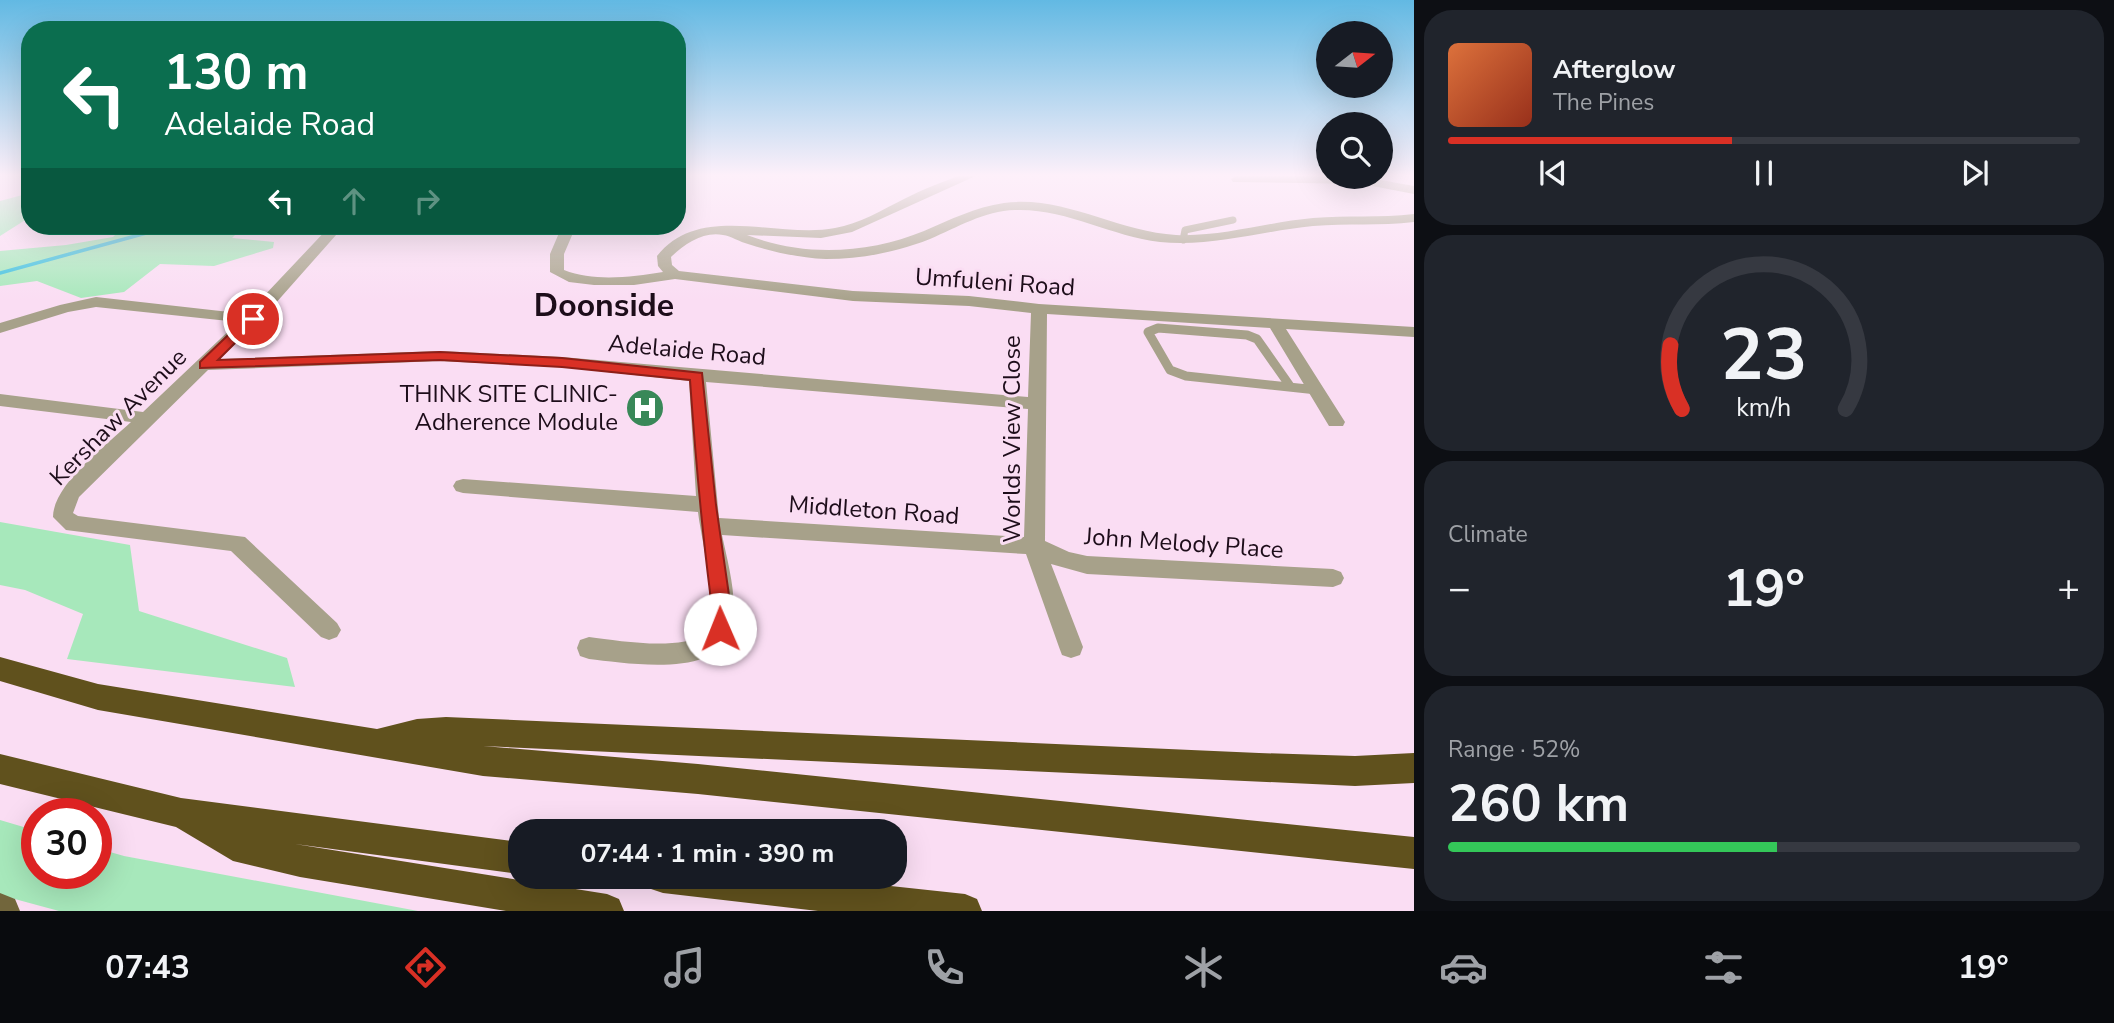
<!DOCTYPE html>
<html lang="en">
<head>
<meta charset="utf-8">
<style>
  body { margin:0; font-family:"Nunito Sans",sans-serif; background:#20242c; color:#f1f3f6; height:100vh; display:flex; flex-direction:column; font-size:26px; white-space:nowrap }
  * { box-sizing:border-box; margin:0 }
  p { font-size:23px; color:#9ea1a6 }
  .icon { flex:none; width:38px; height:38px; fill:none; stroke:currentColor; stroke-width:2; stroke-linecap:round; stroke-linejoin:round }
  .map { position:relative; flex:1; overflow:hidden }
  .side { display:flex; flex-direction:column; gap:10px; padding:10px; background:#0d0f14; width:700px }
  .side>* { flex:none }
  .banner { position:absolute; left:21px; top:21px; width:665px; height:214px; border-radius:28px; box-shadow:0 7px 28px #0002; background:#0b6e4f; color:#fff; overflow:hidden }
  .needle { width:46px; rotate:73deg }
  .fabs { position:absolute; left:1316px; top:21px; display:grid; gap:14px }
  .fabs a { display:grid; place-items:center; width:77px; height:77px; border-radius:50%; background:#171b24; box-shadow:0 7px 28px #0002; font-size:35px }
  .speed { position:absolute; left:21px; top:798px; display:flex; gap:14px; font-size:35px; font-weight:700; text-align:center }
  .speed>* { display:grid; place-content:center; width:91px; height:91px; border-radius:50%; background:#171b24; box-shadow:0 7px 28px #0002; line-height:1 }
  .speed .limit { border:10px solid #d22; background:#fff; color:#111 }
  .pin { position:absolute; display:grid; place-items:center; width:60px; height:60px; color:#fff; margin:-30px; border:4px solid #fff; border-radius:50%; box-shadow:0 2px 7px #0007 }
  .me { position:absolute; width:77px; margin:-38px; rotate:359deg; stroke-linejoin:round; filter:drop-shadow(0 0 5px #0008) }
  .turn { display:flex; align-items:center; gap:24px; height:147px; padding:0 28px; font-size:32px }
  .turn .icon { width:91px; height:91px; stroke-width:2.5 }
  .turn b { display:block; font-size:49px; line-height:60px }
  .lanes { display:flex; align-items:center; height:66px; padding:0 28px; background:#0003; justify-content:center; gap:35px; direction:ltr }
  .lanes .off { opacity:.35 }
  .big { font-size:52px; font-weight:700; line-height:1.1 }
  .side .tile { flex:1; display:flex; flex-direction:column; justify-content:center; gap:10px; min-width:0; padding:0 24px; border-radius:28px; background:#20242c }
  .side .dial { align-items:center; gap:0 }
  .dial svg { height:182px; overflow:visible; fill:none; stroke:#363941; stroke-width:7; stroke-linecap:round; text-anchor:middle }
  .dial text { fill:#f1f3f6; stroke:none }
  .song { display:flex; align-items:center; gap:21px }
  .cover { width:84px; height:84px; border-radius:10px; background:linear-gradient(135deg,hsl(20 70% 55%),hsl(10 70% 35%)) }
  .played { height:7px; border-radius:4px; background:linear-gradient(90deg,#d93025 45%,#363941 45%) }
  .keys { display:flex; justify-content:space-around; direction:ltr }
  .heat { display:flex; justify-content:space-between; align-items:center; font-size:38px; direction:ltr }
  .charge { height:10px; border-radius:5px; background:linear-gradient(90deg,#34c759 52%,#363941 0) }
  .trip { position:absolute; left:508px; top:819px; width:399px; height:70px; border-radius:28px; background:#171b24; box-shadow:0 7px 28px #0002; font-weight:700; line-height:70px; text-align:center }
  .dock { display:flex; height:112px; justify-content:space-around; align-items:center; background:#090b0e; color:#9ea1a6 }
  .dock .icon { width:49px; height:49px }
  .dock .on { color:#d93025 }
  .dock b { font-size:32px; color:#f1f3f6 }
  main { display:flex; flex:1; min-height:0 }
  .map>svg:first-child { display:block }
  .green { fill:#a7e8bb }
  .lines { fill:none; stroke-linecap:round; stroke-linejoin:round }
  .stream { stroke:#39c1dc; stroke-width:3.5 }
  .service-far1 { stroke:#a7a18a; stroke-width:7 }
  .service { stroke:#a7a18a; stroke-width:9 }
  .minor { fill:#a7a18a; fill-rule:evenodd }
  .primary { fill:#72663c; fill-rule:evenodd }
  .motorway { fill:#60511d; fill-rule:evenodd }
  .route { fill:#d93025; stroke:#8d1f18; stroke-width:2 }
  .labels { text-anchor:middle; dominant-baseline:central; stroke-width:6; stroke-linejoin:round; paint-order:stroke }
  .street-label { font-size:24px; fill:#1d0d1a; stroke:#faddf3 }
  .poi-label { font-size:24px; fill:#1d0d1a; stroke:#faddf3; text-anchor:end }
  .district-label { font-size:32px; font-weight:bold; fill:#1d0d1a; stroke:#faddf3 }
</style>
</head>
<body>
<main>
<div class="map">
<svg width="1414" height="911" viewBox="0 0 1414 911">
  <rect width="100%" height="100%" fill="#faddf3"/>
  <g class="green">
    <path d="M30,193V217L0,236V201Z"/>
    <path d="M124,226H244L232,238L274,242L273,248L214,266L160,264L124,292L81,298L37,281L0,286V251L66,245L113,237Z"/>
    <path d="M0,522L130,545L139,611L287,658L295,687L67,659L83,614L25,590L0,585Z"/>
    <path d="M0,820L37,831V873H96V848L124,856L418,911H59L0,895Z"/>
  </g>
  <g class="lines">
    <path class="stream" d="M0,273L172,226"/>
    <path class="service-far1" d="M1183,240L1185,230L1233,220"/>
    <path class="service" d="M1290,386L1257,339L1247,335L1158,328L1148,332L1170,370L1186,376L1317,390"/>
    <g class="minor">
      <path d="M16,174H30V179L18,177Z"/>
      <path d="M963,174H980L852,232L821,238L747,235C803,257 868,254 924,231C950,220 975,207 1004,203C1064,195 1117,232 1176,235C1222,237 1267,222 1313,218C1347,215 1380,218 1414,214V222C1380,226 1347,223 1313,226C1262,231 1212,247 1160,242C1110,236 1066,208 1015,210C984,211 958,227 930,239C897,252 862,259 826,259C800,258 773,252 748,244C740,242 731,236 723,235C704,231 684,244 671,257L672,265L679,271L853,291L969,296L1039,304L1414,327V337L1286,329L1345,422L1343,426H1329L1270,328L1047,314L1045,541L1069,552L1087,556L1333,569L1341,572L1344,578L1341,584L1333,587L1087,574L1051,564L1083,647L1080,655L1071,658L1062,655L1059,647L1026,554L722,535C728,564 739,601 731,631C718,679 626,663 589,659L580,656L577,648L580,640L589,637C621,641 678,651 706,634C719,603 702,545 698,512L463,493L456,491L453,486L456,481L463,479L696,496L689,381L562,367L440,361L208,370L79,497L73,513L78,516L245,537L337,623L341,630L337,637L329,640L321,637L231,551L66,530L53,517C53,484 108,444 131,422L0,406V394L143,412L238,322L96,307L68,312L0,333V323L60,305L96,297L247,314L330,226H344L259,322L219,359L440,351L562,357L1028,397L1031,313L969,306L853,301L675,279L634,285H594L569,282L550,272V254L562,226H576L564,254V270C595,282 631,277 663,272L658,266L657,256C699,202 778,239 835,228C859,224 882,210 904,199C923,189 943,182 963,174ZM706,382L1028,409L1024,537L719,518Z"/>
      <path d="M1237,175L1364,177L1414,186V194L1362,184L1233,182L1231,179Z"/>
    </g>
    <path class="primary" d="M0,893L15,899L20,911H0Z"/>
    <g class="motorway">
      <path d="M0,657L98,684L377,729L417,719L446,717L1259,753L1355,756L1414,753V783L1355,786L483,746L698,764L1414,837V869L698,794L483,776L98,710L0,681Z"/>
      <path d="M0,754L181,798L520,842V874L295,844L607,894L619,899L624,911H506L300,877L233,861L176,827L0,784Z"/>
      <path d="M647,877H807L965,894L977,899L982,911H818L663,893L651,889Z"/>
    </g>
  </g>
  <linearGradient id="sky" x2="0" y2="1"><stop stop-color="#62b9e3"/><stop offset="0.58" stop-color="#fdf0fa"/><stop offset="1" stop-color="#fdf0fa" stop-opacity="0"/></linearGradient>
  <rect width="1414" height="302" fill="url(#sky)"/>
  <path class="route" d="M253,315L259,319L218,360L440,352L562,358L702,373L716,505L731,609L727,635L720,637L713,635C707,623 711,605 710,592C701,521 695,451 690,380L562,367L440,360L200,368V362L248,316Z"/>
  <defs>
    <symbol id="hospital-disc" viewBox="-11 -11 22 22"><circle r="9.5" fill="#398858" stroke="#faddf3"/><path d="M-5-5h3v3.5h4V-5h3V5h-3V1.5h-4V5h-3Z" fill="#fff"/></symbol>
  </defs>
  <g fill-rule="evenodd">
    <use href="#hospital-disc" x="623" y="386" width="44" height="44"/>
  </g>
  <g class="labels">
    <g class="street-label">
      <text transform="translate(995 282) rotate(4)">Umfuleni Road</text>
      <text transform="translate(687 350) rotate(5)">Adelaide Road</text>
      <text transform="translate(118 417) rotate(-45)">Kershaw Avenue</text>
      <text transform="translate(1012 439) rotate(-90)">Worlds View Close</text>
      <text transform="translate(874 510) rotate(4)">Middleton Road</text>
      <text transform="translate(1184 543) rotate(4)">John Melody Place</text>
    </g>
    <g class="poi-label">
      <text x="618" y="394">THINK SITE CLINIC-<tspan x="618" dy="28">Adherence Module</tspan></text>
    </g>
    <g class="district-label">
      <text x="604" y="305">Doonside</text>
    </g>
  </g>
</svg>
<div class="fabs">
<a><svg class="needle" viewBox="-14 -14 28 28"><path d="M0-13l5 13h-10z" fill="#e53935"/><path d="M0 13l5-13h-10z" fill="#9ea1a6"/></svg></a>
<a><svg class="icon" aria-label="search" viewBox="0 0 24 24"><circle cx="10" cy="10" r="6"/><path d="M15 15l6 6"/></svg></a>
</div>
<div class="speed"><div class="limit">30</div></div>
<div class="pin" style="left:253px;top:319px;background:#d93025"><svg class="icon" aria-label="arrive" viewBox="0 0 24 24"><path d="M6 21V4h12l-3 4 3 4H6"/></svg></div>
<svg class="me" style="left:720px;top:629px" viewBox="-20 -20 40 40"><circle r="19" fill="#fff"/><path d="M0-13L10 11 0 6-10 11z" fill="#d93025"/></svg>
<div class="trip">07:44 · 1 min · 390 m</div>
<div class="banner">
<div class="turn"><svg class="icon" aria-label="left" viewBox="0 0 24 24"><path d="M17 20v-9H6M10 6l-5 5 5 5"/></svg><div><b>130 m</b>Adelaide Road</div></div>
<div class="lanes"><svg class="icon" aria-label="left" viewBox="0 0 24 24"><path d="M17 20v-9H6M10 6l-5 5 5 5"/></svg><svg class="icon off" aria-label="ahead" viewBox="0 0 24 24"><path d="M12 20V5M6 11l6-6 6 6"/></svg><svg class="icon off" aria-label="right" viewBox="0 0 24 24"><path d="M7 20v-9h11M14 6l5 5-5 5"/></svg></div>
</div>
</div>
<section class="side">
<div class="tile">
<div class="song"><i class="cover"></i><div><b>Afterglow</b><p>The Pines</p></div></div>
<div class="played"></div>
<div class="keys"><svg class="icon" aria-label="previous" viewBox="0 0 24 24"><path d="M18 5L8 12l10 7zM5 5v14"/></svg><svg class="icon" aria-label="pause" viewBox="0 0 24 24"><path d="M8 5v14M16 5v14"/></svg><svg class="icon" aria-label="next" viewBox="0 0 24 24"><path d="M6 5l10 7-10 7zM19 5v14"/></svg></div>
</div>
<div class="tile dial"><svg viewBox="0 0 100 80">
<path d="M14 69A42 42 0 1 1 86 69"/>
<path d="M14 69A42 42 0 0 1 9 41" stroke="#d93025"/>
<text x="50" y="56" font-size="32" font-weight="700">23</text>
<text x="50" y="72" font-size="11">km/h</text>
</svg></div>
<div class="tile"><p>Climate</p>
<div class="heat"><a>−</a><b class="big">19°</b><a>+</a></div>
</div>
<div class="tile"><p>Range · 52%</p><b class="big">260 km</b><div class="charge"></div></div>
</section>
</main>
<nav class="dock">
<b>07:43</b>
<svg class="icon on" aria-label="directions" viewBox="0 0 24 24"><path d="M12 3l9 9-9 9-9-9zM9 14v-3h6M13 9l2 2-2 2"/></svg>
<svg class="icon" aria-label="music" viewBox="0 0 24 24"><path d="M9 18V5l10-2v13"/><circle cx="6" cy="18" r="3"/><circle cx="16" cy="16" r="3"/></svg>
<svg class="icon" aria-label="phone" viewBox="0 0 24 24"><path d="M5 4h4l2 5-3 2q2 4 5 5l2-3 5 2v4C11 20 4 13 5 4z"/></svg>
<svg class="icon" aria-label="climate" viewBox="0 0 24 24"><path d="M12 3v18M4 7l16 10M4 17L20 7"/></svg>
<svg class="icon" aria-label="car" viewBox="0 0 24 24"><path d="M5 17H2v-5l4-1 3-4h7l3 4 3 1v5h-3M9 17h6M6 11h13"/><circle cx="7" cy="17" r="2"/><circle cx="17" cy="17" r="2"/></svg>
<svg class="icon" aria-label="filters" viewBox="0 0 24 24"><path d="M4 7h16M4 17h16"/><circle cx="9" cy="7" r="2"/><circle cx="15" cy="17" r="2"/></svg>
<b>19°</b>
</nav>
</body>
</html>
